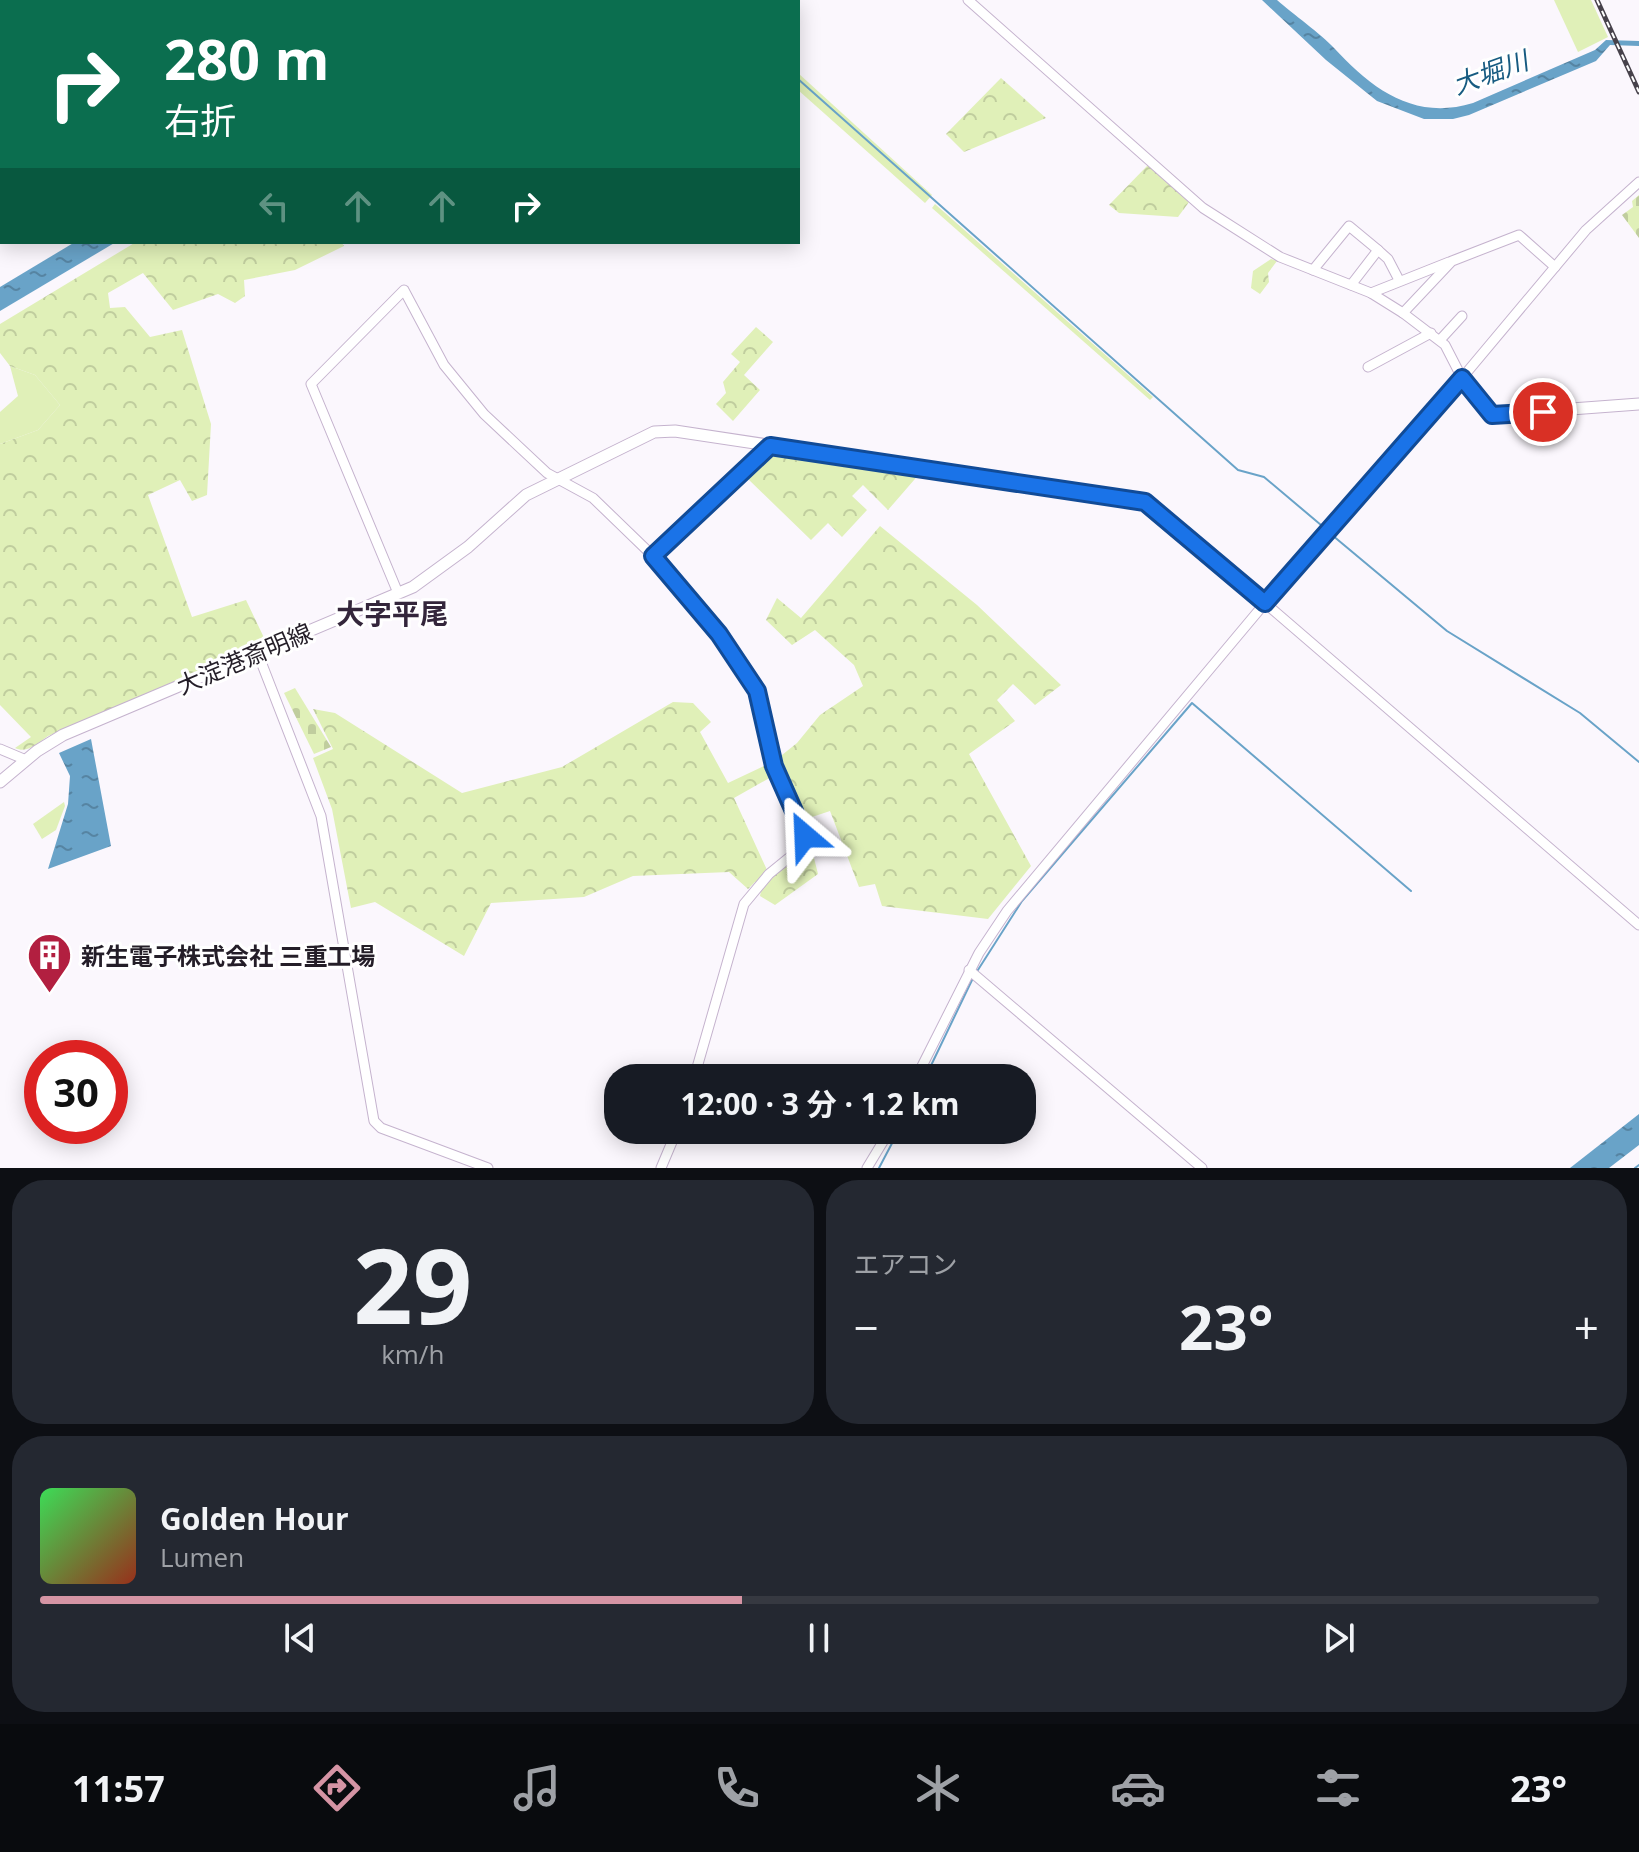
<!DOCTYPE html>
<html lang="ja">
<head>
<meta charset="utf-8">
<style>
  body { margin:0; font-family:"Open Sans","Noto Sans JP",sans-serif; background:#242831; color:#f1f3f6; height:100vh; display:flex; flex-direction:column; font-size:30px; white-space:nowrap }
  * { box-sizing:border-box; margin:0 }
  p { font-size:26px; color:#9ea1a6 }
  .icon { flex:none; width:44px; height:44px; fill:none; stroke:currentColor; stroke-width:2; stroke-linecap:round; stroke-linejoin:round }
  .map { position:relative; height:1168px; overflow:hidden }
  .sheet { display:flex; flex-direction:column; gap:12px; padding:12px; background:#0d0f14; flex:1 }
  .sheet>* { flex:none }
  .hud { position:absolute; left:0px; top:0px; width:800px; height:244px; box-shadow:0 4px 20px #0003; background:#0b6e4f; color:#fff; overflow:hidden }
  .speed { position:absolute; left:24px; top:1040px; display:flex; gap:16px; font-size:40px; font-weight:700; text-align:center }
  .speed>* { display:grid; place-content:center; width:104px; height:104px; border-radius:50%; background:#171b24; box-shadow:0 4px 20px #0003; line-height:1 }
  .speed .limit { border:12px solid #d22; background:#fff; color:#111 }
  .pin { position:absolute; display:grid; place-items:center; width:68px; height:68px; color:#fff; margin:-34px; border:4px solid #fff; border-radius:50%; box-shadow:0 2px 8px #0007 }
  .me { position:absolute; width:88px; margin:-44px; rotate:334deg; stroke-linejoin:round; filter:drop-shadow(0 0 6px #0008) }
  .turn { display:flex; align-items:center; gap:28px; height:168px; padding:0 32px; font-size:36px }
  .turn .icon { width:104px; height:104px; stroke-width:2.5 }
  .turn b { display:block; font-size:56px; line-height:68px }
  .lanes { display:flex; align-items:center; height:76px; padding:0 32px; background:#0003; justify-content:center; gap:40px; direction:ltr }
  .lanes .off { opacity:.35 }
  .big { font-size:60px; font-weight:700; line-height:1.1 }
  .sheet .tile { flex:1; display:flex; flex-direction:column; justify-content:center; gap:12px; min-width:0; padding:0 28px; border-radius:32px; background:#242831 }
  .sheet .dial { align-items:center; gap:0 }
  .dial b { font-size:104px; line-height:1 }
  .song { display:flex; align-items:center; gap:24px }
  .cover { width:96px; height:96px; border-radius:12px; background:linear-gradient(135deg,hsl(130 70% 55%),hsl(10 70% 35%)) }
  .played { height:8px; border-radius:4px; background:linear-gradient(90deg,#d594a4 45%,#363941 45%) }
  .keys { display:flex; justify-content:space-around; direction:ltr }
  .heat { display:flex; justify-content:space-between; align-items:center; font-size:44px; direction:ltr }
  .sheet .tiles { flex:1; display:grid; gap:12px; grid-template-columns:1fr 1fr }
  .tile:last-child { grid-column:span 2 }
  .trip { position:absolute; left:604px; top:1064px; width:432px; height:80px; border-radius:32px; background:#171b24; box-shadow:0 4px 20px #0003; font-weight:700; line-height:80px; text-align:center }
  .menu { display:flex; height:128px; justify-content:space-around; align-items:center; background:#090b0e; color:#9ea1a6 }
  .menu .icon { width:56px; height:56px }
  .menu .current { color:#d594a4 }
  .menu b { font-size:36px; color:#f1f3f6 }
  .map>svg:first-child { display:block }
  .grass { fill:#e0f0b8 }
  .forest { fill:url(#forest-crowns) }
  .cemetery { fill:url(#cemetery-stones) }
  .water { fill:url(#water-ripples) }
  .lines { fill:none; stroke-linecap:round; stroke-linejoin:round }
  .stream { stroke:#69a3c8; stroke-width:2 }
  .minor-casing { stroke:#c5b3ce; stroke-width:11 }
  .major-casing { stroke:#c5b3ce; stroke-width:13 }
  .minor { stroke:#fff; stroke-width:9 }
  .major { stroke:#fff; stroke-width:11 }
  .rail-casing { stroke:#47424b; stroke-width:5 }
  .rail { stroke:#fff; stroke-width:2; stroke-dasharray:6; stroke-linecap:butt }
  .route-casing { stroke:#114b97; stroke-width:20 }
  .route { stroke:#1a73e8; stroke-width:14 }
  .labels { text-anchor:middle; dominant-baseline:central; stroke-width:6; stroke-linejoin:round; paint-order:stroke }
  .street-label { font-size:24px; fill:#241e28; stroke:#fff }
  .poi-label { font-size:24px; font-weight:bold; fill:#241e28; stroke:#fff; text-anchor:start }
  .water-label { font-size:26px; font-style:italic; fill:#175b81; stroke:#fff }
  .quarter-label { font-size:28px; font-weight:bold; fill:#34263b; stroke:#fff }
</style>
</head>
<body>
<div class="map">
<svg width="1639" height="1168" viewBox="0 0 1639 1168">
  <defs>
    <pattern id="forest-crowns" width="20" height="18" patternUnits="userSpaceOnUse" patternTransform="scale(2)"><rect width="20" height="18" fill="#e0f0b8"/><path d="M2 6a3 3 0 1 1 6 0M12 15a3 3 0 1 1 6 0" fill="none" stroke="#c0cd9e"/></pattern>
    <pattern id="cemetery-stones" width="16" height="16" patternUnits="userSpaceOnUse" patternTransform="scale(2)"><rect width="16" height="16" fill="#e0f0b8"/><path d="M2 7V4a2 2 0 0 1 4 0v3zM10 15v-3a2 2 0 0 1 4 0v3z" fill="#c0cd9e"/></pattern>
    <pattern id="water-ripples" width="26" height="14" patternUnits="userSpaceOnUse" patternTransform="scale(2)"><rect width="26" height="14" fill="#69a3c8"/><path d="M2 4q2-2 4 0t4 0M15 11q2-2 4 0t4 0" fill="none" stroke="#5684a2"/></pattern>
  </defs>
  <rect width="100%" height="100%" fill="#fbf7fd"/>
  <g class="grass">
    <path d="M1554,0H1591L1608,37L1578,52Z"/>
    <path d="M798,73L932,195L925,203L798,90Z"/>
    <path d="M935,204L1153,397L1150,400L932,208Z"/>
    <path d="M10,366L35,375L60,405L38,430L0,444V412L18,396Z"/>
    <path d="M64,802L65,806L56,830L42,839L33,824Z"/>
  </g>
  <g class="forest">
    <path d="M1001,78L1046,118L964,152L946,134Z"/>
    <path d="M1148,165L1189,202L1178,217L1119,213L1109,205Z"/>
    <path d="M136,242H341L344,246L295,270L244,280L245,296L235,303L218,294L173,310L143,273L108,293L110,308L125,307L150,337L182,330L211,424L207,495L192,501L180,480L148,495L192,617L246,600L267,644L48,736C38,743 28,754 15,748L31,737L0,705V444L38,430L60,405L35,375L10,366L0,353V324Z"/>
    <path d="M1271,259L1277,261L1268,273L1269,282L1260,294L1251,288L1253,271Z"/>
    <path d="M756,327L773,342L744,375L760,390L733,421L716,404L726,393L723,382L740,362L731,354Z"/>
    <path d="M773,450L921,472L888,510L863,485L852,496L867,510L842,537L828,523L811,540L747,478Z"/>
    <path d="M880,526L977,605L1061,685L1035,705L1013,684L997,700L1015,721L969,754L1031,866L988,919L882,906L875,884L859,887L830,811L806,819L777,759L797,743L820,715L863,686L854,665L815,630L792,645L766,620L777,598L801,618Z"/>
    <path d="M673,702L693,703L711,722L700,732L728,783L768,764L773,776L734,798L767,870L774,874L800,855L810,842L818,874L775,905L760,896L762,886L755,882L748,889L729,872L633,876L584,897L491,903L464,956L375,902L351,908L332,809L313,758L333,749L313,709L335,713L462,793L562,767Z"/>
  </g>
  <g class="cemetery">
    <path d="M1639,195V238L1622,215L1633,207L1632,201Z"/>
    <path d="M295,688L331,747L314,754L284,693Z"/>
  </g>
  <g class="water">
    <path d="M1262,0H1277C1293,14 1321,34 1334,48C1372,89 1414,121 1473,103L1595,50L1606,40L1639,41V46L1610,45L1596,61L1469,115L1453,119H1424L1377,101L1326,60Z"/>
    <path d="M75,242H116L0,311V287Z"/>
    <path d="M91,739L111,846L48,869L68,804L70,776L59,753Z"/>
    <path d="M1639,1114V1145L1609,1168H1570Z"/>
  </g>
  <g class="lines">
    <g class="stream">
      <path d="M709,0L711,2"/>
      <path d="M798,79L1238,470L1264,477L1321,525"/>
      <path d="M1332,535L1447,631L1580,713L1639,762"/>
      <path d="M976,973L1022,901L1192,703L1411,891"/>
      <path d="M925,1078L973,978"/>
      <path d="M879,1168L899,1130"/>
      <path d="M1635,1168L1639,1165"/>
    </g>
    <defs>
      <g id="minor">
        <path d="M968,0L1203,208L1280,257L1371,293L1403,313L1445,345L1462,378L1586,230L1639,182"/>
        <path d="M112,2L115,0"/>
        <path d="M0,59H2"/>
        <path d="M0,84L2,83"/>
        <path d="M0,140L2,138"/>
        <path d="M1378,250L1388,259L1399,280"/>
        <path d="M1313,270L1349,226L1378,250L1351,285"/>
        <path d="M1371,293L1449,262"/>
        <path d="M1403,313L1452,261L1519,235L1555,267"/>
        <path d="M1440,340L1462,316"/>
        <path d="M1368,367L1431,333"/>
        <path d="M653,556L770,446"/>
        <path d="M398,593L311,384L404,290L444,365L484,414L547,473L593,498L653,556L719,634L757,691L774,766L805,836L796,852L769,874L744,904L694,1078"/>
        <path d="M258,654L321,816L374,1121L381,1128L488,1168"/>
        <path d="M0,749L26,760"/>
        <path d="M969,970L1202,1168"/>
        <path d="M916,1078L979,953L1007,911L1265,603L1639,925"/>
        <path d="M661,1168L677,1130"/>
        <path d="M867,1168L890,1130"/>
      </g>
      <path id="major" d="M0,782L37,751L63,735L413,587L468,547L526,495L654,432L675,431L1145,502L1265,603L1462,378L1492,415L1639,404"/>
    </defs>
    <use href="#minor" class="minor-casing"/>
    <use href="#major" class="major-casing"/>
    <use href="#minor" class="minor"/>
    <use href="#major" class="major"/>
    <defs>
      <path id="rail" d="M1597,0L1639,92"/>
    </defs>
    <use href="#rail" class="rail-casing"/>
    <use href="#rail" class="rail"/>
  </g>
  <g class="lines">
    <defs>
      <path id="route" d="M805,836L774,766L757,691L719,634L653,556L770,446L1145,502L1265,603L1462,378L1492,415L1543,412"/>
    </defs>
    <use href="#route" class="route-casing"/>
    <use href="#route" class="route"/>
  </g>
  <defs>
    <symbol id="building-pin" viewBox="-11 -11 22 30"><path d="M0 17L-7.5 6A9.5 9.5 0 1 1 7.5 6Z" fill="#b21f40" stroke="#fff"/><path d="M-4-6H4V6H1V3H-1V6H-4ZM-2.5-4.3h1.7v1.8h-1.7ZM.8-4.3h1.7v1.8H.8ZM-2.5-1h1.7V.8h-1.7ZM.8-1h1.7V.8H.8Z" fill="#fff"/></symbol>
  </defs>
  <g fill-rule="evenodd">
    <use href="#building-pin" x="24" y="930" width="51" height="69"/>
  </g>
  <g class="labels">
    <g class="street-label">
      <text transform="translate(244 658) rotate(-23)">大淀港斎明線</text>
    </g>
    <g class="poi-label">
      <text x="81" y="955">新生電子株式会社 三重工場</text>
    </g>
    <g class="water-label">
      <text transform="translate(1490 72) rotate(-20)">大堀川</text>
    </g>
    <g class="quarter-label">
      <text x="392" y="613">大字平尾</text>
    </g>
  </g>
</svg>
<div class="speed"><div class="limit">30</div></div>
<div class="pin" style="left:1543px;top:412px;background:#d93025"><svg class="icon" aria-label="arrive" viewBox="0 0 24 24"><path d="M6 21V4h12l-3 4 3 4H6"/></svg></div>
<svg class="me" style="left:805px;top:836px" viewBox="-20 -20 40 40"><path d="M0-17L14 15 0 8-14 15z" fill="#1a73e8" stroke="#fff" stroke-width="4"/></svg>
<div class="trip">12:00 · 3 分 · 1.2 km</div>
<div class="hud">
<div class="turn"><svg class="icon" aria-label="right" viewBox="0 0 24 24"><path d="M7 20v-9h11M14 6l5 5-5 5"/></svg><div><b>280 m</b>右折</div></div>
<div class="lanes"><svg class="icon off" aria-label="left" viewBox="0 0 24 24"><path d="M17 20v-9H6M10 6l-5 5 5 5"/></svg><svg class="icon off" aria-label="ahead" viewBox="0 0 24 24"><path d="M12 20V5M6 11l6-6 6 6"/></svg><svg class="icon off" aria-label="ahead" viewBox="0 0 24 24"><path d="M12 20V5M6 11l6-6 6 6"/></svg><svg class="icon" aria-label="right" viewBox="0 0 24 24"><path d="M7 20v-9h11M14 6l5 5-5 5"/></svg></div>
</div>
</div>
<section class="sheet">
<div class="tiles">
<div class="tile dial"><b>29</b><p>km/h</p></div>
<div class="tile"><p>エアコン</p>
<div class="heat"><a>−</a><b class="big">23°</b><a>+</a></div>
</div>
<div class="tile">
<div class="song"><i class="cover"></i><div><b>Golden Hour</b><p>Lumen</p></div></div>
<div class="played"></div>
<div class="keys"><svg class="icon" aria-label="previous" viewBox="0 0 24 24"><path d="M18 5L8 12l10 7zM5 5v14"/></svg><svg class="icon" aria-label="pause" viewBox="0 0 24 24"><path d="M8 5v14M16 5v14"/></svg><svg class="icon" aria-label="next" viewBox="0 0 24 24"><path d="M6 5l10 7-10 7zM19 5v14"/></svg></div>
</div>
</div>
</section>
<nav class="menu">
<b>11:57</b>
<svg class="icon current" aria-label="directions" viewBox="0 0 24 24"><path d="M12 3l9 9-9 9-9-9zM9 14v-3h6M13 9l2 2-2 2"/></svg>
<svg class="icon" aria-label="music" viewBox="0 0 24 24"><path d="M9 18V5l10-2v13"/><circle cx="6" cy="18" r="3"/><circle cx="16" cy="16" r="3"/></svg>
<svg class="icon" aria-label="phone" viewBox="0 0 24 24"><path d="M5 4h4l2 5-3 2q2 4 5 5l2-3 5 2v4C11 20 4 13 5 4z"/></svg>
<svg class="icon" aria-label="climate" viewBox="0 0 24 24"><path d="M12 3v18M4 7l16 10M4 17L20 7"/></svg>
<svg class="icon" aria-label="car" viewBox="0 0 24 24"><path d="M5 17H2v-5l4-1 3-4h7l3 4 3 1v5h-3M9 17h6M6 11h13"/><circle cx="7" cy="17" r="2"/><circle cx="17" cy="17" r="2"/></svg>
<svg class="icon" aria-label="filters" viewBox="0 0 24 24"><path d="M4 7h16M4 17h16"/><circle cx="9" cy="7" r="2"/><circle cx="15" cy="17" r="2"/></svg>
<b>23°</b>
</nav>
</body>
</html>
